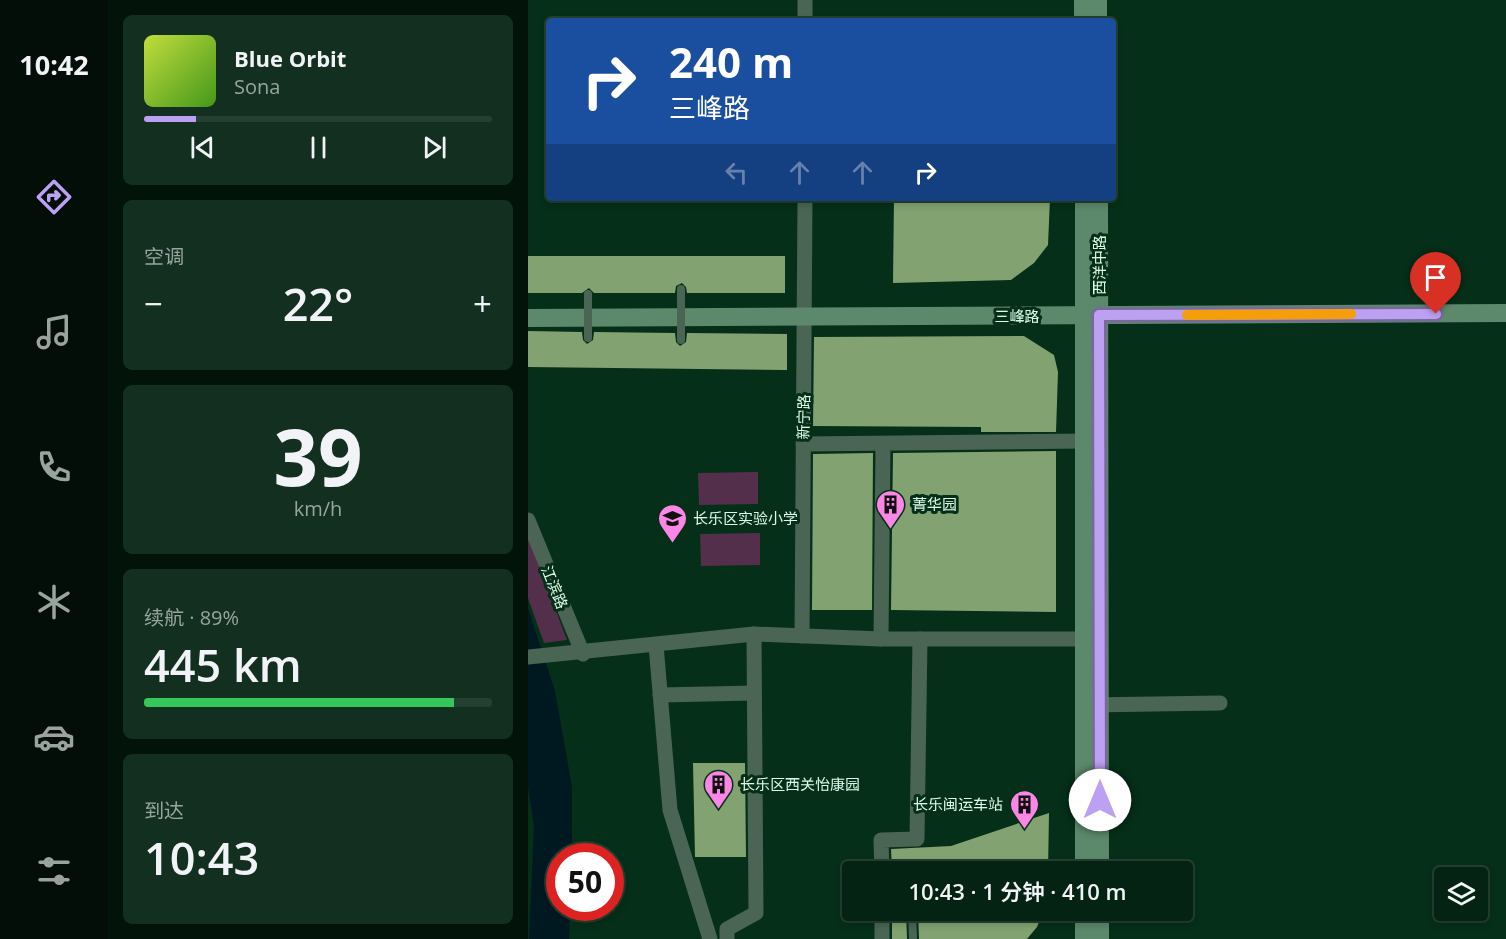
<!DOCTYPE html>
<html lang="zh">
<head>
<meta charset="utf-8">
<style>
  body { margin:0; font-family:"Open Sans","Noto Sans SC",sans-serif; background:#122f20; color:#f1f3f6; height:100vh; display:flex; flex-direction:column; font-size:22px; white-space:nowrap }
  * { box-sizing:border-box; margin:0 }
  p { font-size:20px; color:#97a49f }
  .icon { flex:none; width:33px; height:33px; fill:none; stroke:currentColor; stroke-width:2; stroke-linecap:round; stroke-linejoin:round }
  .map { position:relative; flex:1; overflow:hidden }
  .details { display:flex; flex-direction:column; gap:15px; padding:15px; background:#02130a; width:420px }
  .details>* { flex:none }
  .hud { position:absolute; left:18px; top:18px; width:570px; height:183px; border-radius:6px; box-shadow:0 3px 9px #0003,0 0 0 2px #254032; background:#1a4fa0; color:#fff; overflow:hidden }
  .controls { position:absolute; left:906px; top:867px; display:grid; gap:12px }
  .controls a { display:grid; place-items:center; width:54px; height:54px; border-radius:6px; background:#042312; box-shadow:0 3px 9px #0003,0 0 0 2px #254032; font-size:30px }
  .speed { position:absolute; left:18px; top:843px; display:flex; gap:12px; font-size:30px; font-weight:700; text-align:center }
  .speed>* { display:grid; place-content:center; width:78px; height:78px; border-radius:50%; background:#042312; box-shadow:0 3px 9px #0003,0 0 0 2px #254032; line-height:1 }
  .speed .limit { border:9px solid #d22; background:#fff; color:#111 }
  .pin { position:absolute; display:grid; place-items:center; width:51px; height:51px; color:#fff; margin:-62px -26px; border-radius:50% 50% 50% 0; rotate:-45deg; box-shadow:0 0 6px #0007 }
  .pin .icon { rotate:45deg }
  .me { position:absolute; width:66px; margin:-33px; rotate:0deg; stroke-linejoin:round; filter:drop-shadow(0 0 4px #0008) }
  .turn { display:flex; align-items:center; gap:21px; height:126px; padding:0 24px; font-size:27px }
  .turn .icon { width:78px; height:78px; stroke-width:2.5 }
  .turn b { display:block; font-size:42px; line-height:51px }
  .lanes { display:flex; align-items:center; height:57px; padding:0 24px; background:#0003; justify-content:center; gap:30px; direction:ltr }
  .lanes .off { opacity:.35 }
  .big { font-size:45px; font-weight:600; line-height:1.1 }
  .details .tile { flex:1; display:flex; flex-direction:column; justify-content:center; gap:9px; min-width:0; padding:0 21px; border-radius:9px; background:#122f20 }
  .details .dial { align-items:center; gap:0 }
  .dial b { font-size:78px; line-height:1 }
  .song { display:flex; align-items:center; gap:18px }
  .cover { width:72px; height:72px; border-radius:9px; background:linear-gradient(135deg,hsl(70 70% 55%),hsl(100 70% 35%)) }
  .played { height:6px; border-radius:3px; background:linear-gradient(90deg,#bca0f2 15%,#254032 15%) }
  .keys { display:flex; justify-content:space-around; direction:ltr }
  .heat { display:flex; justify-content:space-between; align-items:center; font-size:33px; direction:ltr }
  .charge { height:9px; border-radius:4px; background:linear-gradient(90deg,#34c759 89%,#254032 0) }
  .trip { position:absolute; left:314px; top:861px; width:351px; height:60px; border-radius:6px; background:#042312; box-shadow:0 3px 9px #0003,0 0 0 2px #254032; font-weight:600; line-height:60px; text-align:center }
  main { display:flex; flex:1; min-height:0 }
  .dock { display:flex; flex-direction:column; width:108px; justify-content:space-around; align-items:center; background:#020e07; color:#97a49f }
  .dock .icon { width:42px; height:42px }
  .dock .selected { color:#bca0f2 }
  .dock b { font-size:27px; color:#f1f3f6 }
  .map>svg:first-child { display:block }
  .green { fill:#532f4c }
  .water { fill:#001920 }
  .building { fill:#83a272 }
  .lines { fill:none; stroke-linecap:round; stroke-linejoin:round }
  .lane { stroke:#4a6553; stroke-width:8 }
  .street { stroke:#4a6553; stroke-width:15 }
  .secondary { stroke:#5c886b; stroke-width:18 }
  .lane-bridge { stroke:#4a6553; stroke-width:8 }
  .route-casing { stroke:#7a689d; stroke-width:15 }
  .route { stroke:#bca0f2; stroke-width:10 }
  .slow { stroke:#f59e0b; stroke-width:10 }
  .labels { text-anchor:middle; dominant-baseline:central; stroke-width:6; stroke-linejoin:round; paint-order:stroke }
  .street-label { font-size:15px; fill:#defae7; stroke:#052f18 }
  .poi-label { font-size:15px; fill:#defae7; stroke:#052f18; text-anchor:start }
</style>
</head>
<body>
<main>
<nav class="dock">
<b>10:42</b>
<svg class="icon selected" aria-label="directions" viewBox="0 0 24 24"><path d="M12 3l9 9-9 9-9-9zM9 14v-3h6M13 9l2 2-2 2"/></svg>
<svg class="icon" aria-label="music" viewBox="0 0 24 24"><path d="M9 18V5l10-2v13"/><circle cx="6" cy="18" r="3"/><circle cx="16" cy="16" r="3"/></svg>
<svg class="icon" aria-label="phone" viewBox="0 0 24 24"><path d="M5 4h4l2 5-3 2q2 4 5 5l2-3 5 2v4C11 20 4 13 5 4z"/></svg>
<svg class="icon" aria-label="climate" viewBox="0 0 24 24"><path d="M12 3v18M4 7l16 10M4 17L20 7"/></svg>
<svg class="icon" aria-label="car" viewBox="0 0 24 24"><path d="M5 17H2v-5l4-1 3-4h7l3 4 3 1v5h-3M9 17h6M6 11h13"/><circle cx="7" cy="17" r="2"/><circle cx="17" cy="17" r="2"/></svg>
<svg class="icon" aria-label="filters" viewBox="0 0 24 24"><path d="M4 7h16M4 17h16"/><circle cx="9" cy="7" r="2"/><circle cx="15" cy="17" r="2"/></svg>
</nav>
<section class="details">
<div class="tile">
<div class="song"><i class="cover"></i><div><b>Blue Orbit</b><p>Sona</p></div></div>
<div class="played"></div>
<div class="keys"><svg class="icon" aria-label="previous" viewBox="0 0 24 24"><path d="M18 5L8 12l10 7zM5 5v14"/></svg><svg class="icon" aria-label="pause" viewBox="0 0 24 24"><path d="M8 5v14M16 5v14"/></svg><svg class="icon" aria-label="next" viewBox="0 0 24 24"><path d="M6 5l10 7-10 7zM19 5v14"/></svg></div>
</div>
<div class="tile"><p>空调</p>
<div class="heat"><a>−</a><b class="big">22°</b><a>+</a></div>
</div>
<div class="tile dial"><b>39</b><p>km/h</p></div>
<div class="tile"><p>续航 · 89%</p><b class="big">445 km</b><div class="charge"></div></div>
<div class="tile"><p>到达</p><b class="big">10:43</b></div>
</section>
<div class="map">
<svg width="978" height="939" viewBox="0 0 978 939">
  <rect width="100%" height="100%" fill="#052f18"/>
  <g class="green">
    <path d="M230,472V504L171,505L170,473Z"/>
    <path d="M232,533V565L173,566L172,534Z"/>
    <path d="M0,537L39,640L16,643L0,598Z"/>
  </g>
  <path class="water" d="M0,608L27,691L44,787V856H32V908H42L41,939H1L6,826L0,788Z"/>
  <g class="building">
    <path d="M366,198H522L520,245L506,263L483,280L365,283Z"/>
    <path d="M0,256H257V293H159L158,287L154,283L148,286L147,293H66L61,288L54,293H0Z"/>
    <path d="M0,331L54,332L55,340L59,344L65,340L66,332L147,333L148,342L152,346L158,342L159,333L259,334V370L0,367Z"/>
    <path d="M496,336L526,355L530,372L528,432H453V427L285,426L286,337Z"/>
    <path d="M528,451V612L363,610L365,453Z"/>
    <path d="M345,453L344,610H284L285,454Z"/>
    <path d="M165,763H217L218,857H167Z"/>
    <path d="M521,813L520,872H364L363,849L423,846Z"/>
    <path d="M364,910H378L379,939H364Z"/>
    <path d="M390,910H516L509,927L499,939H391Z"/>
  </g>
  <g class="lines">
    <path class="lane" d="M384,910L385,939"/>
    <g class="street">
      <path d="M277,21V0"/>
      <path d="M275,444L556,441"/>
      <path d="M0,520L55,654"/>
      <path d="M274,636L277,198"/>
      <path d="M353,639L355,444"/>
      <path d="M128,645L142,810L182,939"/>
      <path d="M0,657L226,634L353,639H557"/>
      <path d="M132,695L226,693"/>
      <path d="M560,705L692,703"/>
      <path d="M354,872L353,840L389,839L392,639"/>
      <path d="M354,910V939"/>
      <path d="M199,939V929L228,913L226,634"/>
    </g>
    <g class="secondary">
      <path d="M555,0V21"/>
      <path d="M570,0V21"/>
      <path d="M556,198V872"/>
      <path d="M571,198L572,872"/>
      <path d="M0,318L978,313"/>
      <path d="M556,939V910"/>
      <path d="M572,939V910"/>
    </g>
    <g class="lane-bridge">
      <path d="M153,289V340"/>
      <path d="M60,294V338"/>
    </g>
  </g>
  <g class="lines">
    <defs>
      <path id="route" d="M572,800L571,315L908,314"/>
    </defs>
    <use href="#route" class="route-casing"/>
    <use href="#route" class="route"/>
    <path class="slow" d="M659,315L823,314"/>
  </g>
  <defs>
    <symbol id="building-pin" viewBox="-11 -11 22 30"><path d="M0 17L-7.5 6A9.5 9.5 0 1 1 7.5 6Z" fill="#fb86e5" stroke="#052f18"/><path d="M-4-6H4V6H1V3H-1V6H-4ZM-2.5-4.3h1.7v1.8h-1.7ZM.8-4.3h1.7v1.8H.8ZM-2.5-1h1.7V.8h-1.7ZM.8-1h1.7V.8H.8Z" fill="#111"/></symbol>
    <symbol id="school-pin" viewBox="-11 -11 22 30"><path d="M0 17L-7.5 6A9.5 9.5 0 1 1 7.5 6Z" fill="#fb86e5" stroke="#052f18"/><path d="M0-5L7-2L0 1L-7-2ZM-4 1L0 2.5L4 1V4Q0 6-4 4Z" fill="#111"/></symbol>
  </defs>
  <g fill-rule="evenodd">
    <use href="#building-pin" x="346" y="488" width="33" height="45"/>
    <use href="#school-pin" x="128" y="502" width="33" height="45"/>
    <use href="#building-pin" x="174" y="768" width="33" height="45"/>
    <use href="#building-pin" x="480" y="788" width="33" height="45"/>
  </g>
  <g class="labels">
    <g class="street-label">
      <text transform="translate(571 265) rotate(-90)">西洋中路</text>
      <text x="489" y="316">三峰路</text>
      <text transform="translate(275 417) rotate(-89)">新宁路</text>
      <text transform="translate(27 587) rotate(68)">江滨路</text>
    </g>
    <g class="poi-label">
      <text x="384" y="504">菁华园</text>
      <text x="165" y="518">长乐区实验小学</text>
      <text x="212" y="784">长乐区西关怡康园</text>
      <text x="475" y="804" text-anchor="end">长乐闽运车站</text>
    </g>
  </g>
</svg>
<div class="controls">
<a><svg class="icon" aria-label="layers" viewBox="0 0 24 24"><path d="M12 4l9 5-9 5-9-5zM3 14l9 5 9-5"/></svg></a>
</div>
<div class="speed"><div class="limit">50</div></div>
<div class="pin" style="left:908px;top:314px;background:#d93025"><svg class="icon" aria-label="arrive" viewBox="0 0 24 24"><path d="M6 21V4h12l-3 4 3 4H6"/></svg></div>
<svg class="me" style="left:572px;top:800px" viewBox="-20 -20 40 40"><circle r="19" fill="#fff"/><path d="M0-13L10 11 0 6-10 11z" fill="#bca0f2"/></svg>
<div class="trip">10:43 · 1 分钟 · 410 m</div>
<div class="hud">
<div class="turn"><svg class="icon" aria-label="right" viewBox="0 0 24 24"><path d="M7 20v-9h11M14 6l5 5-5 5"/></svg><div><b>240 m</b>三峰路</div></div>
<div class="lanes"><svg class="icon off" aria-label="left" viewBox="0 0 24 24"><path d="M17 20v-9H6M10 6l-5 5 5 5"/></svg><svg class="icon off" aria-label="ahead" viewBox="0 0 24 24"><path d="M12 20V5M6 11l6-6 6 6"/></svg><svg class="icon off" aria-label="ahead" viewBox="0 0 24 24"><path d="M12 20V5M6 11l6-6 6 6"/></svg><svg class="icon" aria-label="right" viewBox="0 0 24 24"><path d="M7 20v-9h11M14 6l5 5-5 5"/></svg></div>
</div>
</div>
</main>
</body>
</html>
